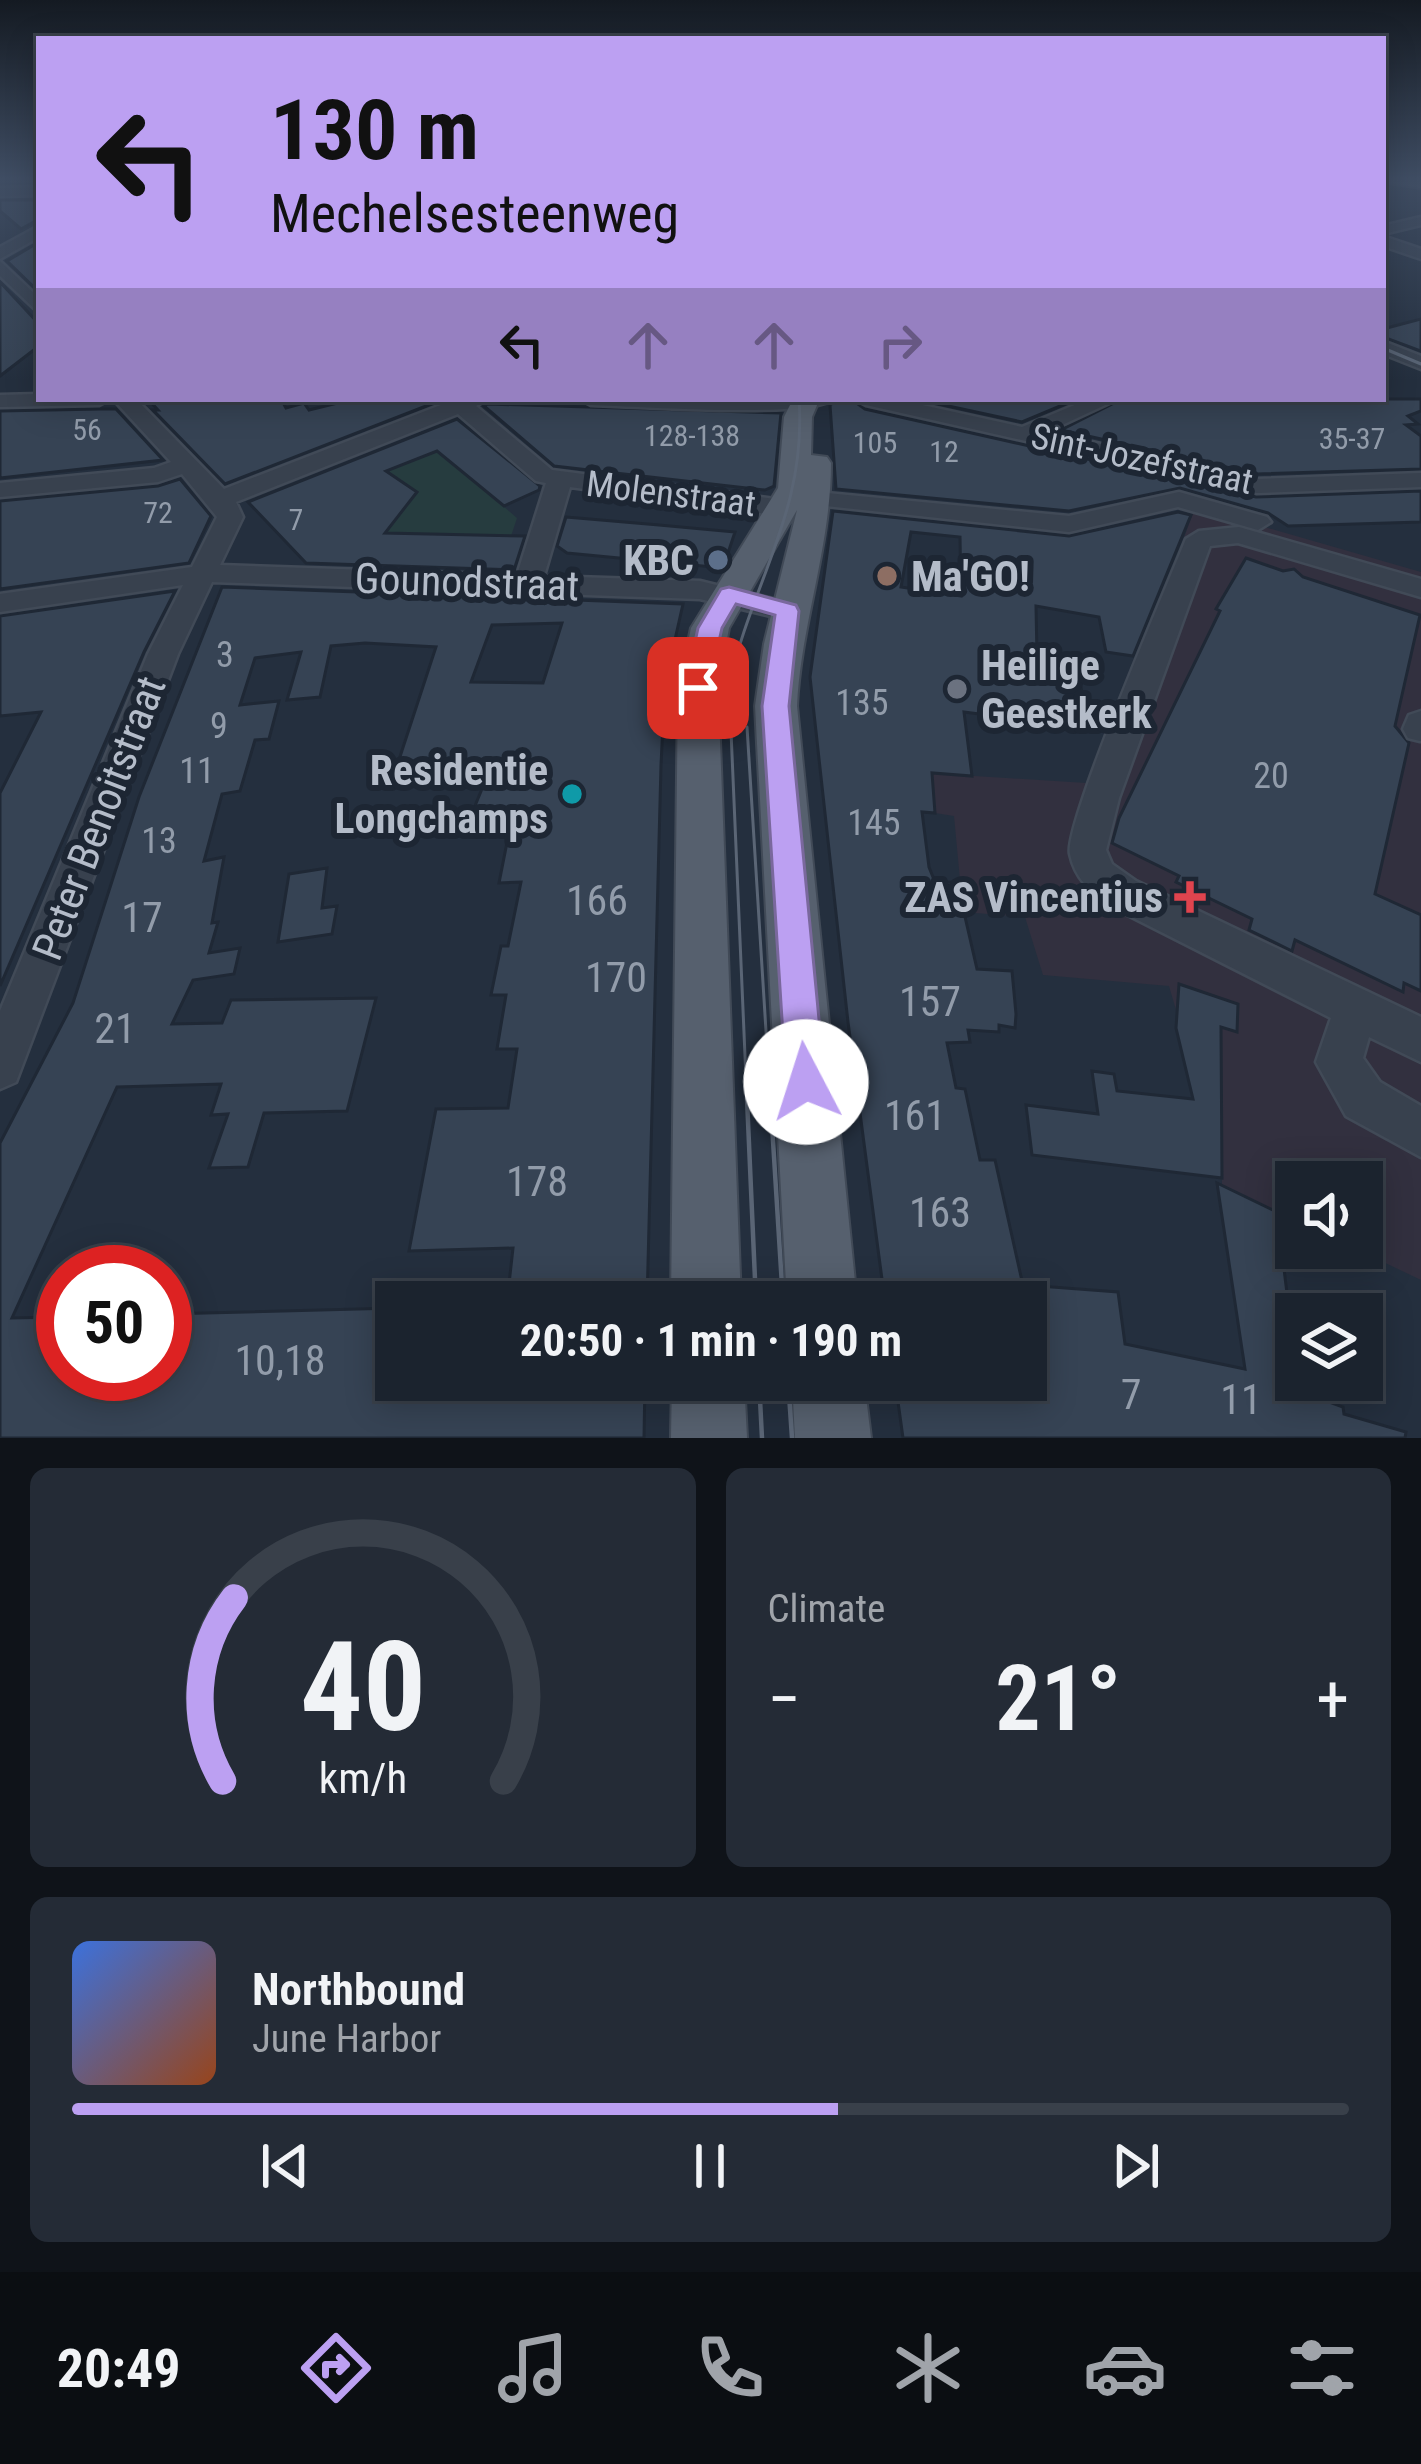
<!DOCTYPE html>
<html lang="en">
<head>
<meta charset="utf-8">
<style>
  body { margin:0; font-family:"Roboto Condensed",sans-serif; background:#242b36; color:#f1f3f6; height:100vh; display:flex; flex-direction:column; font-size:45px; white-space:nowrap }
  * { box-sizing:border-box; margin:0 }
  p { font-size:39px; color:#a0a4aa }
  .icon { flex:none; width:66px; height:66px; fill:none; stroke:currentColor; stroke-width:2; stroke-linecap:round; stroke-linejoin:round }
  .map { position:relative; height:1438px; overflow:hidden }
  .side { display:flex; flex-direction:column; gap:30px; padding:30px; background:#0f1319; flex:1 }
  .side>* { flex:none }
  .banner { position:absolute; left:36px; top:36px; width:1350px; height:366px; border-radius:0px; box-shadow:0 6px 30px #0003,0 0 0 3px #39404a; background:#bca0f2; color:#111; overflow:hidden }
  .tools { position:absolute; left:1275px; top:1161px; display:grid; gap:24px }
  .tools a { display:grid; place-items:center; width:108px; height:108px; border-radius:0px; background:#1b232e; box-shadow:0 6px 30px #0003,0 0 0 3px #39404a; font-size:60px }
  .speed { position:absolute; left:36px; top:1245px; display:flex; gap:24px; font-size:60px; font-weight:700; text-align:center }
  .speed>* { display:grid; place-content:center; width:156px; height:156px; border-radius:50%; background:#1b232e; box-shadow:0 6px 30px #0003,0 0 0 3px #39404a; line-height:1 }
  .speed .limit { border:18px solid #d22; background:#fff; color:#111 }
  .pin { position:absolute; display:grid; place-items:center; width:102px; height:102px; color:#fff; margin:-51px; border-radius:24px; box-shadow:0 6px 18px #0006 }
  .me { position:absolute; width:132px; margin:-66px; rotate:355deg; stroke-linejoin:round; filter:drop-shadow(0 0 9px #0008) }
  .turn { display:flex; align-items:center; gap:42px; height:252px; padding:0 36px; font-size:54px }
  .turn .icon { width:156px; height:156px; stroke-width:2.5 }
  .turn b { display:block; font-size:84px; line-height:102px }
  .lanes { display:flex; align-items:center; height:114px; padding:0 36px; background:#0003; justify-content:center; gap:60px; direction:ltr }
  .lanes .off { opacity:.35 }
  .big { font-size:90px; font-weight:700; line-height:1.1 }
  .side .card { flex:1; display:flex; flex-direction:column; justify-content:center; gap:18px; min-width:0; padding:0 42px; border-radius:18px; background:#242b36 }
  .side .dial { align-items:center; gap:0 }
  .dial svg { height:312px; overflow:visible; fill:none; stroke:#39404a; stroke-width:7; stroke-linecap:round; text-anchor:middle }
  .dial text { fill:#f1f3f6; stroke:none }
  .song { display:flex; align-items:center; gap:36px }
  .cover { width:144px; height:144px; border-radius:18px; background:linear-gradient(135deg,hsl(220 70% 55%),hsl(20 70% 35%)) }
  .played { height:12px; border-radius:6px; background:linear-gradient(90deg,#bca0f2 60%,#39404a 60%) }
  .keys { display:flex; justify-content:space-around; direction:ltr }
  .heat { display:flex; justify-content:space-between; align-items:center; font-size:66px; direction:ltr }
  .side .tiles { flex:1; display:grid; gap:30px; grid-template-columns:1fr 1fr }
  .card:last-child { grid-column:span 2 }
  .trip { position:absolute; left:375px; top:1281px; width:672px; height:120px; border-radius:0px; background:#1b232e; box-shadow:0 6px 30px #0003,0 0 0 3px #39404a; font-weight:700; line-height:120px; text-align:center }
  .tabs { display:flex; height:192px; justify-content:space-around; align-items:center; background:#0b0e12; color:#a0a4aa }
  .tabs .icon { width:84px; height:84px }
  .tabs .active { color:#bca0f2 }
  .tabs b { font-size:54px; color:#f1f3f6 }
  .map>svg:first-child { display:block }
  .medical { fill:#32303f }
  .green { fill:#263c3f }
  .building { fill:#364354; stroke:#1f2835; stroke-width:3; fill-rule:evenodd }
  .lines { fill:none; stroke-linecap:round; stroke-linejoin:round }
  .minor-casing { stroke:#414a57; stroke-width:5 }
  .major-casing { stroke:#414a57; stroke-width:4 }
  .minor { fill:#38414e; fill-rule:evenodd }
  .major { fill:#56606e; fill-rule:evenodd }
  .tram-far1 { stroke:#5a6575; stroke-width:3 }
  .tram { stroke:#5a6575; stroke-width:4.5 }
  .route { fill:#bca0f2; stroke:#7a689d; stroke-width:3 }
  .service-dot { fill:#5c6f8a; stroke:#1d2633; stroke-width:4.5 }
  .education-dot { fill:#8d6e63; stroke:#1d2633; stroke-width:4.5 }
  .worship-dot { fill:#6b7280; stroke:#1d2633; stroke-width:4.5 }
  .culture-dot { fill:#0f9aa8; stroke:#1d2633; stroke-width:4.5 }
  .health-dot { fill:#e0444e; stroke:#1d2633; stroke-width:4.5 }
  .labels { text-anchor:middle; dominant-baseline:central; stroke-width:12; stroke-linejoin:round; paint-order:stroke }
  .far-number-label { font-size:30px; fill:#929caa }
  .far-street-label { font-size:36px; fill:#b4bcc9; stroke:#1d2633 }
  .number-label { font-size:36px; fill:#929caa }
  .poi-label { font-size:42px; font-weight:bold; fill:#b4bcc9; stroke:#1d2633; text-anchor:end }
  .street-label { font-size:42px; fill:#b4bcc9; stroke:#1d2633 }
  .near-number-label { font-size:42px; fill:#929caa }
</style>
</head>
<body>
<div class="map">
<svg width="1421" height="1438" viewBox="0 0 1421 1438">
  <rect width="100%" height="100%" fill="#242f3e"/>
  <path class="medical" d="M1195,507L1421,572V1280L1354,1248H1362V1182H1296V1221L1222,1185L1221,1046L1186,1044L1169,986L1043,975L1025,917L963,912L954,816L935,813L933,795L911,772L1102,784L1141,657Z"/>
  <path class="green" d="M436,448L517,518L511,536L385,533L388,529L382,509L403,510L417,493L385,471Z"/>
  <g class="building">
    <path d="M0,200H39V219L21,229L0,211Z"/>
    <path d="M39,242V292L7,261Z"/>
    <path d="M0,282L39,324V346L0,376Z"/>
    <path d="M1421,319V351L1383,337V329Z"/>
    <path d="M148,399H281L286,408L304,403L309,410L354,399L439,401L225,484L153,410H158Z"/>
    <path d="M838,399H851L865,409L1256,497L1421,491V522L1288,526L1268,513L1180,488L1069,511L836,489L830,405Z"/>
    <path d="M916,399H1077L1022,422Z"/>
    <path d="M1122,399H1421V411L1408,416L1418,424L1406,425L1421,436V469L1257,474L1061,430Z"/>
    <path d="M488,404L781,413L774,486L765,490L554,466L484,406Z"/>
    <path d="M100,409H116L163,460L0,478V411Z"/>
    <path d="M457,419L540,486L539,490L504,506L437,451L386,471L417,492L385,533L525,536L514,570L306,563L248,502Z"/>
    <path d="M180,479L211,516L189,563L0,589V501L158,486Z"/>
    <path d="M833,511L1069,536L1178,512L1191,515L1133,656L1106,652L1099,617L1036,606L1037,657L1047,658L1048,670L1079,675L1088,728L964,712L972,776L932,773L935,813L922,812L929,867L935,882H957L977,969L1012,971L1016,1014L1015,1028L999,1025V1032L968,1030L970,1042L947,1043L956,1088L965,1089L980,1160H995L1026,1299V1285L1118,1292L1125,1344L1245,1369L1217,1183L1277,1212L1299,1391L1343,1407L1344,1414L1406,1432L1405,1438H903L895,1380H1026V1302H885L848,1022L810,677ZM911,532L960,537L961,596L901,587Z"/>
    <path d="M566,517L659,525L735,532L723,568L567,553L557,546Z"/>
    <path d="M1246,558L1283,571L1294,569L1303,577L1420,615L1395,726L1409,743L1375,894L1421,915V991L1404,983L1403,992L1295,940L1292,951L1249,930L1252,919L1176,882L1179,876L1112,843L1119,818L1220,611L1216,609Z"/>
    <path d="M222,587L683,604L665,684L661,765L647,1302H507L513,1248L409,1251L436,1109L508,1108L517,1049H497L506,995H491L501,946H508L521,882L499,883L512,817L470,818L486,779L392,781L436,647L365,643L331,646L320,697L287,700L301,652L255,658L240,705L279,701L269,739L255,740L240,791L222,794L204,861L224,857L212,923L218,922L209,953L240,948L234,974L193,980L172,1024L222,1023L231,1000L376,998L347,1111L264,1113L248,1167L209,1168L228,1114L211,1115L221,1084L117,1087L12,1318L63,1317V1374H165V1314L396,1308V1380H645L644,1438H0V1143L73,1003L139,797ZM562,623L543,683L471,682L492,625Z"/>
    <path d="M175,591L144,652L0,986V793L41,712L0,716V616Z"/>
    <path d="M327,868L322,908L337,906L332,934L278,942L289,874Z"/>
    <path d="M1179,984L1238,1004L1237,1032L1221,1027L1222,1178L1032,1155L1026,1105L1098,1114L1092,1071L1114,1074L1117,1091L1193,1099L1176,1028Z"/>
  </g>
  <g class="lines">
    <defs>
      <g id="minor">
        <path d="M39,187V195L0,196V188Z"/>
        <path d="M1421,217V225L1383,234V226Z"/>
        <path d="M39,226V237L0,259V247Z"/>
        <path d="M1383,236L1421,249V259L1383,246Z"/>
        <path d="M0,261L39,298V313L0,276Z"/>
        <path d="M1383,341L1421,356V369L1383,354Z"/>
        <path d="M39,394V399H110L99,405L0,407V395Z"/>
        <path d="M113,399H136L224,489L446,403L443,399H487L476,406L552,470L783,500L796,508L783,516L570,487L544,576L700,581L797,605L802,611L787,620L700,599L212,582L178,654L16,1082L0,1089V1011L148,654L183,585L0,612V594L192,567L217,517L182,474L158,482L0,497V483L154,468L171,462ZM458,414L536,481L546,483L517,575L220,565L243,517L236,502Z"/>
        <path d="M580,399H834C808,419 634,406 591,405Z"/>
        <path d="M855,399H895L1022,427L1089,399H1118L1047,432L1257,479L1421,473V487L1257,493L866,405Z"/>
        <path d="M816,492L1069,516L1179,492L1267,517L1271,522L1258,530L1178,507L1069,532L807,504L804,499L807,494Z"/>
        <path d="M1239,527L1421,579V597L1238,543L1210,546L1119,798L1106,850L1112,864L1136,881L1421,1017V1062L1369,1037L1363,1058L1380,1082L1421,1106V1157L1346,1116L1316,1062L1331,1018L1108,905C1090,891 1075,878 1070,854C1063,826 1168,584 1186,539L1199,531Z"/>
        <path d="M1421,711V741H1420L1408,738L1403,729L1409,715Z"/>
      </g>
      <g id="major">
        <path d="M1383,178H1421V188L1383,182Z"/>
        <path d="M793,399L818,403L812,417L811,455L827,457L831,463C831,546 801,624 797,706L857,1302H787L755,706L764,644L797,510L729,628L718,688L741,1302H671L678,688L691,628L778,488L784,417Z"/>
        <path d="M672,1380H744L747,1438H671Z"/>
        <path d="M792,1380H864L871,1438H795Z"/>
      </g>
    </defs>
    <use href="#minor" class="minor-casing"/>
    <use href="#major" class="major-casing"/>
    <use href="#minor" class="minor"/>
    <use href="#major" class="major"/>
    <g class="tram-far1">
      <path d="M1383,348L1421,364"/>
      <path d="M747,727L769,1079"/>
      <path d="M746,1079L729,685C752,581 807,511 799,399"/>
    </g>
    <g class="tram">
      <path d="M746,1076L756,1302"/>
      <path d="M769,1076L783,1302"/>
      <path d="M759,1380L762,1438"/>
      <path d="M788,1380L792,1438"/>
    </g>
  </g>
  <linearGradient id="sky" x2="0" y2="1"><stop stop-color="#141a22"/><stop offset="0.47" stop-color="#3f4d63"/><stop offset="1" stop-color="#3f4d63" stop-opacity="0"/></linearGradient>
  <rect width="1421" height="380" fill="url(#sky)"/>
  <path class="route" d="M729,587L796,605L799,611L789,706L825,1082L819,1095L806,1101L792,1095L786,1082L762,706L775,615L736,604L722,628L707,694H689L685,688L698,628L721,589Z"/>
  <circle class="service-dot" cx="718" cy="560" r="12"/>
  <circle class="education-dot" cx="887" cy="576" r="12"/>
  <circle class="worship-dot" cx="957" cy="689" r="12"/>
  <circle class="culture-dot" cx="572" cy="794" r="12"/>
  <path class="health-dot" d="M1184 879h12v12h12v12h-12v12h-12v-12h-12v-12h12z"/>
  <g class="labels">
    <g class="far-number-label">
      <text x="87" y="429">56</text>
      <text x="692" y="435">128-138</text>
      <text x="1352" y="438">35-37</text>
      <text x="875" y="442">105</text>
      <text x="944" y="451">12</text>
      <text x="158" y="512">72</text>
      <text x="296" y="519">7</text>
    </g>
    <g class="far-street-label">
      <text transform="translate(1142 459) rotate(12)">Sint-Jozefstraat</text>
      <text transform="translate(671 494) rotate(7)">Molenstraat</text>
    </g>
    <g class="number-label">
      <text x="225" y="655">3</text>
      <text x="862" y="703">135</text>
      <text x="219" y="726">9</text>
      <text x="197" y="771">11</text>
      <text x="1271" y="776">20</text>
      <text x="874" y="823">145</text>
      <text x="159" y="841">13</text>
    </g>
    <g class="poi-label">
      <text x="694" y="560">KBC</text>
      <text x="911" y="576" text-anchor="start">Ma'GO!</text>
      <text x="981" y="665" text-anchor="start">Heilige<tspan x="981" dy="48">Geestkerk</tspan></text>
      <text x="548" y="770">Residentie<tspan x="548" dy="48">Longchamps</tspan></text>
      <text x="1163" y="897">ZAS Vincentius</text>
    </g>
    <g class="street-label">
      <text transform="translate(467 582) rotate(2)">Gounodstraat</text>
      <text transform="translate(99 818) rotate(-69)">Peter Benoitstraat</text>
    </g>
    <g class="near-number-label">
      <text x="597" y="900">166</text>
      <text x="142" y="917">17</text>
      <text x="616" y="977">170</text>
      <text x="930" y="1001">157</text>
      <text x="115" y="1028">21</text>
      <text x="915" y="1115">161</text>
      <text x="537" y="1181">178</text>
      <text x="940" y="1212">163</text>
      <text x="280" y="1360">10,18</text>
      <text x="1131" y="1394">7</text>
      <text x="1241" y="1399">11</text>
    </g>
  </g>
</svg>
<div class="tools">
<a><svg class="icon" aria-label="sound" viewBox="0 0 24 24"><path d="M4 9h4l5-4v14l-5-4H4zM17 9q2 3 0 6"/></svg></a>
<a><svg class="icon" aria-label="layers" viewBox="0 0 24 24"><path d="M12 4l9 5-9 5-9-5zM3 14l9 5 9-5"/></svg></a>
</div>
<div class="speed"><div class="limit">50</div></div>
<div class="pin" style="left:698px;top:688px;background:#d93025"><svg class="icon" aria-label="arrive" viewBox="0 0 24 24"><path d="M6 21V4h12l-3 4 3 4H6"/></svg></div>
<svg class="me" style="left:806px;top:1082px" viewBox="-20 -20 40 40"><circle r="19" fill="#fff"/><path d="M0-13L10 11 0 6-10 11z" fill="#bca0f2"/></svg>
<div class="trip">20:50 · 1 min · 190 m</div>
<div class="banner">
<div class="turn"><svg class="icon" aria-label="left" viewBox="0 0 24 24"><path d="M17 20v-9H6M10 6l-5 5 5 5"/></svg><div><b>130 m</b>Mechelsesteenweg</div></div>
<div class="lanes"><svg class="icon" aria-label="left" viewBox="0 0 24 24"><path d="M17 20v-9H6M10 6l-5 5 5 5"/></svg><svg class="icon off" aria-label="ahead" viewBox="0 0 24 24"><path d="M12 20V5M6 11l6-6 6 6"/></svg><svg class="icon off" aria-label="ahead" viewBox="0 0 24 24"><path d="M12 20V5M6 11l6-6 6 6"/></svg><svg class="icon off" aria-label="right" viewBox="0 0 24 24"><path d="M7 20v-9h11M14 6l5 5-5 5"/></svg></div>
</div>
</div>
<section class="side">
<div class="tiles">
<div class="card dial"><svg viewBox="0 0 100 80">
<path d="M14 69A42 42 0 1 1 86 69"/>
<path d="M14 69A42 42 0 0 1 17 22" stroke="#bca0f2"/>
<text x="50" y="56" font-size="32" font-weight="700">40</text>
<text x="50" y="72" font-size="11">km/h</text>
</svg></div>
<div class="card"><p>Climate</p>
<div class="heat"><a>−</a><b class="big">21°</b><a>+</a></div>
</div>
<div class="card">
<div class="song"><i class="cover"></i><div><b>Northbound</b><p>June Harbor</p></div></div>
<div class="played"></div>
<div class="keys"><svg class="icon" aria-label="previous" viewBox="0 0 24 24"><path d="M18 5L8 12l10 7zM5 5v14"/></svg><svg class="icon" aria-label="pause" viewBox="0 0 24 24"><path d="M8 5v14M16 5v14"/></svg><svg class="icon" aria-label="next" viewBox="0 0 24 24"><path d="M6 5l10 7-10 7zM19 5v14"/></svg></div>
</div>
</div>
</section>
<nav class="tabs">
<b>20:49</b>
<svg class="icon active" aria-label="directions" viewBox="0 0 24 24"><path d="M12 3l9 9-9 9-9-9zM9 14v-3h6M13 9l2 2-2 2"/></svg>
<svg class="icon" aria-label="music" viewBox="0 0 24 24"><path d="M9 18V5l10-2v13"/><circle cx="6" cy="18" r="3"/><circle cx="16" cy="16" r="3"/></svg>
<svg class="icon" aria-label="phone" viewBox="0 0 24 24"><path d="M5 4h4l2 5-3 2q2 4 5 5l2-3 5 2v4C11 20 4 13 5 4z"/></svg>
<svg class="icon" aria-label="climate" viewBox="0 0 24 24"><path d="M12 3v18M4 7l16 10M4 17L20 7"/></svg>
<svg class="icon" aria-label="car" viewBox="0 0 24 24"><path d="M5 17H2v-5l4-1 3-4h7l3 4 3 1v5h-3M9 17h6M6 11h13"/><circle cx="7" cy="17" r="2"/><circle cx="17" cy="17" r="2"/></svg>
<svg class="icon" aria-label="filters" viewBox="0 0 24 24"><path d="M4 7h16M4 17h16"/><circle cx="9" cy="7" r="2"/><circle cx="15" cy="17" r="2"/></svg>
</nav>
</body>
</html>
